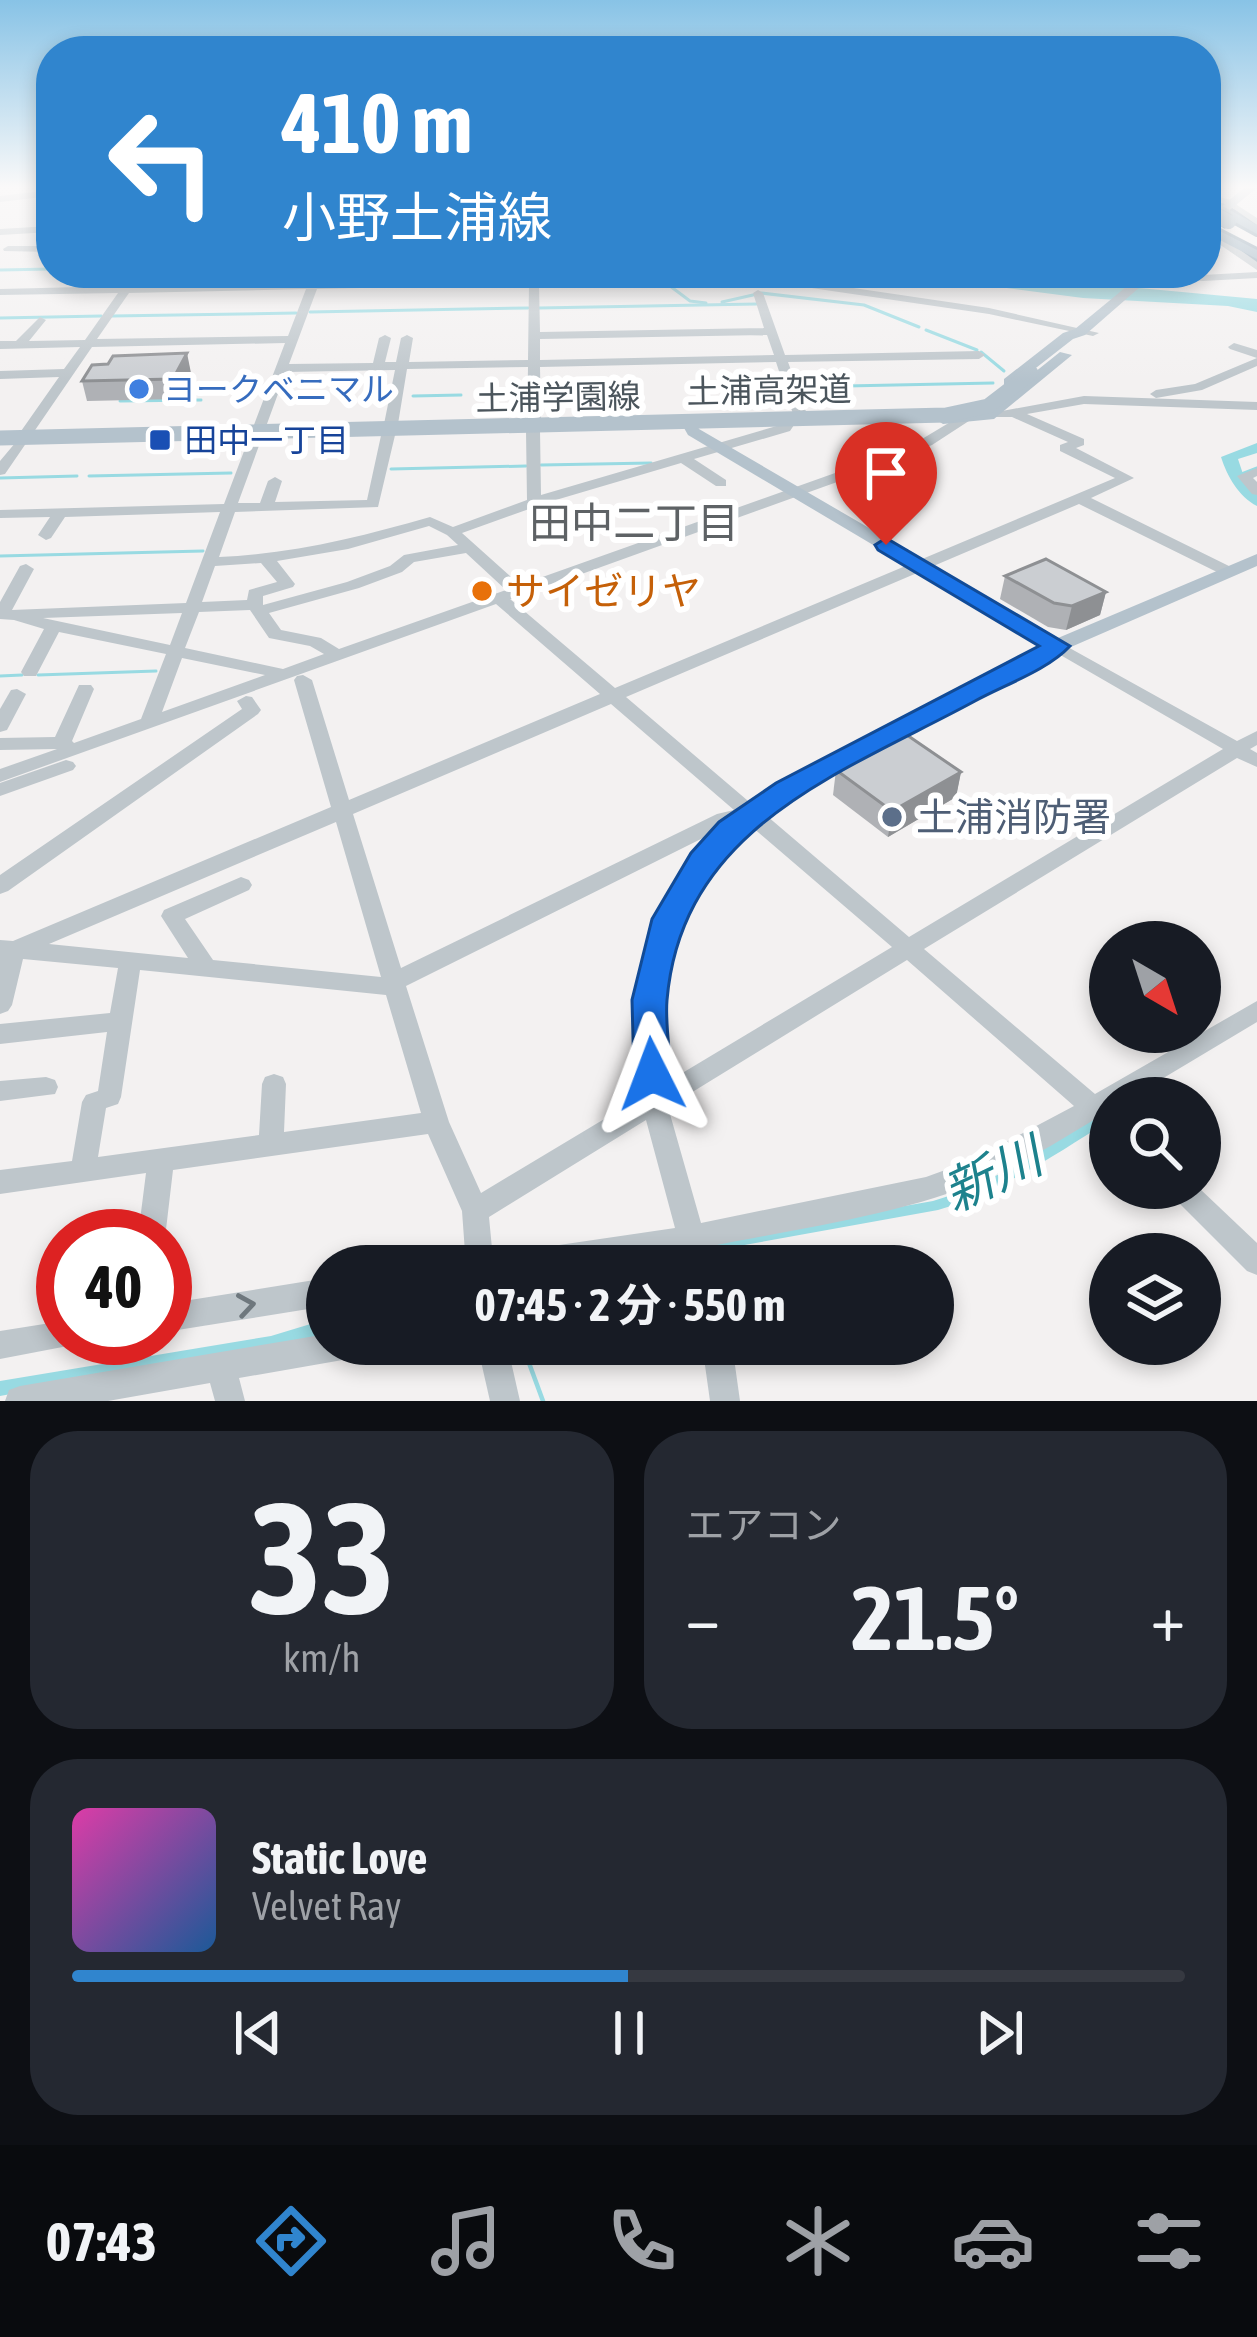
<!DOCTYPE html>
<html lang="ja">
<head>
<meta charset="utf-8">
<style>
  body { margin:0; font-family:"Asap Condensed","Noto Sans JP",sans-serif; background:#242831; color:#f1f3f6; height:100vh; display:flex; flex-direction:column; font-size:45px; white-space:nowrap }
  * { box-sizing:border-box; margin:0 }
  p { font-size:39px; color:#9ea1a6 }
  .icon { flex:none; width:66px; height:66px; fill:none; stroke:currentColor; stroke-width:2; stroke-linecap:round; stroke-linejoin:round }
  .map { position:relative; height:1401px; overflow:hidden }
  .panel { display:flex; flex-direction:column; gap:30px; padding:30px; background:#0d0f14; flex:1 }
  .panel>* { flex:none }
  .guide { position:absolute; left:36px; top:36px; width:1185px; height:252px; border-radius:48px; box-shadow:0 6px 18px #0003; background:#3085ce; color:#fff; overflow:hidden }
  .needle { width:78px; rotate:141deg }
  .buttons { position:absolute; left:1089px; top:921px; display:grid; gap:24px }
  .buttons a { display:grid; place-items:center; width:132px; height:132px; border-radius:50%; background:#171b24; box-shadow:0 6px 18px #0003; font-size:60px }
  .speed { position:absolute; left:36px; top:1209px; display:flex; gap:24px; font-size:60px; font-weight:700; text-align:center }
  .speed>* { display:grid; place-content:center; width:156px; height:156px; border-radius:50%; background:#171b24; box-shadow:0 6px 18px #0003; line-height:1 }
  .speed .limit { border:18px solid #d22; background:#fff; color:#111 }
  .pin { position:absolute; display:grid; place-items:center; width:102px; height:102px; color:#fff; margin:-123px -51px; border-radius:50% 50% 50% 0; rotate:-45deg; box-shadow:0 0 12px #0007 }
  .pin .icon { rotate:45deg }
  .me { position:absolute; width:132px; margin:-66px; rotate:357deg; stroke-linejoin:round; filter:drop-shadow(0 0 9px #0008) }
  .turn { display:flex; align-items:center; gap:42px; height:252px; padding:0 48px; font-size:54px }
  .turn .icon { width:156px; height:156px; stroke-width:2.5 }
  .turn b { display:block; font-size:84px; line-height:102px }
  .big { font-size:90px; font-weight:700; line-height:1.1 }
  .panel .card { flex:1; display:flex; flex-direction:column; justify-content:center; gap:18px; min-width:0; padding:0 42px; border-radius:48px; background:#242831 }
  .panel .dial { align-items:center; gap:0 }
  .dial b { font-size:156px; line-height:1 }
  .song { display:flex; align-items:center; gap:36px }
  .cover { width:144px; height:144px; border-radius:18px; background:linear-gradient(135deg,hsl(320 70% 55%),hsl(210 70% 35%)) }
  .played { height:12px; border-radius:6px; background:linear-gradient(90deg,#3085ce 50%,#363941 50%) }
  .keys { display:flex; justify-content:space-around; direction:ltr }
  .heat { display:flex; justify-content:space-between; align-items:center; font-size:66px; direction:ltr }
  .panel .tiles { flex:1; display:grid; gap:30px; grid-template-columns:1fr 1fr }
  .card:last-child { grid-column:span 2 }
  .trip { position:absolute; left:306px; top:1245px; width:648px; height:120px; border-radius:60px; background:#171b24; box-shadow:0 6px 18px #0003; font-weight:700; line-height:120px; text-align:center }
  .tabs { display:flex; height:192px; justify-content:space-around; align-items:center; background:#090b0e; color:#9ea1a6 }
  .tabs .icon { width:84px; height:84px }
  .tabs .current { color:#3085ce }
  .tabs b { font-size:54px; color:#f1f3f6 }
  .map>svg:first-child { display:block }
  .water { fill:#98dae2 }
  .lines { fill:none; stroke-linecap:round; stroke-linejoin:round }
  .stream-far1 { stroke:#98dae2; stroke-width:3 }
  .stream { stroke:#98dae2; stroke-width:4.5 }
  .river { fill:#98dae2; fill-rule:evenodd }
  .highway-casing { stroke:#7a93a5; stroke-width:6 }
  .minor { fill:#bec6cb; fill-rule:evenodd }
  .major { fill:#b4c2cc; fill-rule:evenodd }
  .highway { fill:#8fa8b9; fill-rule:evenodd }
  .highway-bridge-casing { stroke:#7a93a5; stroke-width:16; stroke-linecap:butt }
  .major-bridge { stroke:#b4c2cc; stroke-width:15 }
  .highway-bridge { stroke:#8fa8b9; stroke-width:14 }
  .wall { fill:#afb1b5 }
  .shaded-wall { fill:#8e9093 }
  .building { fill:#cbced2; stroke:#8e9093; stroke-width:3 }
  .oneway { stroke:#6e777d }
  .route { fill:#1a73e8; stroke:#114b97; stroke-width:3 }
  .shop-dot { fill:#3f7fe0; stroke:#fff; stroke-width:4.5 }
  .transit-dot { fill:#1a4fb4; stroke:#fff; stroke-width:4.5 }
  .food-dot { fill:#e8710a; stroke:#fff; stroke-width:4.5 }
  .service-dot { fill:#5c6f8a; stroke:#fff; stroke-width:4.5 }
  .labels { text-anchor:middle; dominant-baseline:central; stroke-width:12; stroke-linejoin:round; paint-order:stroke }
  .far-shop-label { font-size:33px; fill:#366cbe; stroke:#fff; text-anchor:start }
  .far-street-label { font-size:33px; fill:#4b555c; stroke:#fff }
  .far-transit-label { font-size:33px; fill:#164399; stroke:#fff; text-anchor:start }
  .food-label { font-size:39px; fill:#c56008; stroke:#fff; text-anchor:start }
  .service-label { font-size:39px; fill:#4e5e75; stroke:#fff; text-anchor:start }
  .neighbourhood-label { font-size:42px; fill:#5e6265; stroke:#fff }
  .near-water-label { font-size:51px; font-style:italic; fill:#1d828d; stroke:#fff }
</style>
</head>
<body>
<div class="map">
<svg width="1257" height="1401" viewBox="0 0 1257 1401">
  <rect width="100%" height="100%" fill="#f3f1f1"/>
  <g class="water">
    <path d="M892,273H980L1257,299V312L1228,306L1083,298Z"/>
    <path d="M1110,1108V1120C1055,1155 1001,1192 938,1210L628,1266H563L933,1201C997,1182 1053,1143 1110,1108Z"/>
    <path d="M327,1319V1336L0,1396V1381L271,1336Z"/>
  </g>
  <g class="lines">
    <g class="stream-far1">
      <path d="M0,270L51,269"/>
      <path d="M662,280L690,301L706,303"/>
      <path d="M761,293L864,305L919,327"/>
      <path d="M722,302L753,295"/>
      <path d="M539,308L756,304"/>
      <path d="M310,312L528,308"/>
      <path d="M112,316L296,313"/>
      <path d="M0,318L101,316"/>
      <path d="M926,330L977,350"/>
      <path d="M981,352L1004,371"/>
      <path d="M797,387L993,383"/>
      <path d="M413,396L461,395"/>
      <path d="M120,401L201,400"/>
      <path d="M541,465L651,463"/>
      <path d="M391,469L526,466"/>
      <path d="M1239,475L1257,468"/>
      <path d="M89,476L231,473"/>
      <path d="M0,478L77,476"/>
      <path d="M0,556L203,551"/>
      <path d="M38,675L156,671"/>
      <path d="M0,676L22,675"/>
    </g>
    <path class="stream" d="M522,1344L543,1401"/>
    <path class="river" d="M1257,443V453L1238,459L1243,474L1257,490V506C1239,497 1227,476 1221,457Z"/>
    <defs>
      <g id="highway">
        <path d="M1206,197L1257,225V234L1206,206Z"/>
        <path d="M1206,224L1257,250V259L1206,233Z"/>
      </g>
    </defs>
    <use href="#highway" class="highway-casing"/>
    <g class="minor">
      <path d="M51,190V196L0,202V196Z"/>
      <path d="M1206,194L1236,201L1237,205L1257,218V225L1227,204L1206,200Z"/>
      <path d="M51,226V232L0,235V229Z"/>
      <path d="M1206,234L1222,237L1257,262V270L1216,242L1206,240Z"/>
      <path d="M8,246H51V252L4,251L3,249Z"/>
      <path d="M1257,272V278L1203,281L1137,276L1132,273L1203,275Z"/>
      <path d="M132,273H142L133,286L308,282L312,273H322L319,282L529,278L530,273H538L539,277L664,275L668,276V280L539,284L540,332L764,328L753,293L758,290L763,293L785,355L979,351L985,355L979,359L788,362L808,417L801,421L794,417L776,362L540,367L541,420L534,424L527,420L528,367L407,369L398,424L392,428L396,431L378,507L235,512L219,557C292,554 360,537 430,517L453,527L527,500L526,431L533,427L540,431L541,495L780,425L784,419L796,422L790,431L694,459L726,480V486H716L681,463L549,502L570,517V523C555,526 544,510 529,509L462,533L520,585L866,462L922,439L972,409L1002,411L1084,396L1257,402V410L1084,404L1027,414L1084,439V445L1076,448L1134,478L1091,498L1231,567L1233,570L1231,573H1219L1079,504L626,697L754,806L831,760L1057,641L1237,741L1257,731V745L1250,749L1257,753V767L1237,758L924,949L1095,1094L1257,1001V1022L1130,1098H1110V1110C1070,1134 1031,1160 988,1178C904,1215 799,1228 708,1247L714,1266H686L682,1252L590,1266H466L462,1211L428,1134L173,1170L165,1238L138,1236L146,1173L0,1194V1170L72,1161L82,1102L86,1095L98,1091L107,1032L0,1044V1024L110,1013L118,968L23,959L12,1005L8,1011L0,1014V940L13,941L331,807L294,680L297,676L303,675L312,680L349,800L600,694L496,604L0,782V769L57,749L0,750V738L55,737L79,685H91L94,689L72,741L74,743L141,719L166,654L59,632L36,676H24L21,672L44,629L14,620L0,619V602L20,566L26,564L34,569L12,610L186,603L220,512L65,517L51,538L46,540L38,535L50,517L0,518V510L224,504L285,343L92,347L5,474L0,475V461L21,436L19,434L59,377L0,379V371L64,369L80,347L0,349V341H16L40,317L46,320L29,341L85,340L118,293L0,295V289L123,286ZM529,284L528,360L409,362L413,338L407,335L401,338L396,362H385L391,338L385,335L379,338L373,363L289,364L317,289ZM306,289L288,336L97,339L129,293ZM767,335L774,355L540,360V339ZM395,370L384,424L388,427L382,431L367,500L275,502L282,481L275,477L268,481L260,503H238L286,372ZM975,417H1012L1068,442L1060,445V451L1115,478L615,688L510,599H529L531,596L529,593L876,468L932,445ZM429,526L447,535L458,545L404,555L390,566L347,582L263,605V596L293,587L295,584L277,561L348,549ZM466,553L506,590L339,649L321,638L281,630L269,613L359,588L402,572L414,562ZM261,563L277,582L249,590L247,600L202,602L215,566ZM250,610L269,638L310,646L324,654L283,669L185,648L199,612ZM182,613L170,645L43,618ZM1057,653L1223,749L909,937L767,816L844,768ZM182,658L265,675L162,712ZM611,704L734,810L717,814L401,968L353,814ZM336,822L381,977L213,960L185,919L249,890L252,885L249,880L241,877L164,910L161,916L188,958L49,944ZM729,825C646,899 626,988 641,1097L481,1193L449,1122L406,986ZM752,827L892,947L664,1084C654,1021 660,945 694,889C710,865 731,846 752,827ZM907,960L1074,1106L970,1161L926,1177L701,1223L668,1107ZM140,970L386,995L421,1113L284,1132L286,1084L283,1077L274,1074L265,1077L262,1084L259,1135L98,1157L106,1108L118,1104L121,1097ZM646,1120L675,1228L504,1253L493,1259L489,1217Z"/>
      <path d="M725,273H752L989,308L1099,333L1093,336L989,314L730,276Z"/>
      <path d="M1234,343L1257,350V358L1230,349L1228,347Z"/>
      <path d="M1257,358V366L1202,390L1156,398L1150,394L1156,390L1195,384Z"/>
      <path d="M1257,468V476L1253,478L1257,482V495L1252,494L1237,476Z"/>
      <path d="M17,689L26,694L7,730L0,732V709L11,690Z"/>
      <path d="M246,696L252,697L261,710L258,714L8,891L0,894V875L242,709L237,701Z"/>
      <path d="M66,760L73,762L76,766L73,770L0,796V783Z"/>
      <path d="M46,1077L55,1080L58,1087L55,1094L0,1101V1081Z"/>
      <path d="M1168,1188H1199L1257,1243V1275L1247,1271L1172,1196Z"/>
      <path d="M327,1278V1306L165,1332V1304Z"/>
      <path d="M63,1321V1338H76L73,1345L0,1359V1331Z"/>
      <path d="M327,1334V1344H369L364,1354L354,1358L239,1378L245,1401H215L210,1383L108,1401H5L9,1390L20,1386Z"/>
      <path d="M477,1344H507L520,1401H490Z"/>
      <path d="M702,1344H732L740,1401H710Z"/>
    </g>
    <g class="major">
      <path d="M1246,186L1257,188L1206,229V220Z"/>
      <path d="M1143,273H1156L1085,335L1073,339L1014,385H1004V379L1063,333L1075,329Z"/>
      <path d="M1060,352L1072,355L994,419L943,424L935,419L943,414L985,412Z"/>
      <path d="M687,414L692,416L699,429L1058,638L1257,554V566L1064,650H1050L688,435L679,419Z"/>
    </g>
    <use href="#highway" class="highway"/>
    <defs>
      <path id="highway-bridge" d="M1207,210L1229,222"/>
    </defs>
    <use href="#highway-bridge" class="highway-bridge-casing"/>
    <path class="major-bridge" d="M0,438L946,415L988,406L1031,373"/>
    <use href="#highway-bridge" class="highway-bridge"/>
  </g>
  <g class="wall">
    <path d="M191,373L178,399L87,401L82,381Z"/>
    <path d="M1005,576L1106,592L1100,615L1066,630L1048,627L1000,599Z"/>
    <path d="M836,770L961,772L956,797L888,837L833,795Z"/>
  </g>
  <g class="shaded-wall">
    <path d="M187,353L191,373L178,399L173,379Z"/>
    <path d="M1106,592L1100,615L1066,630L1072,606Z"/>
    <path d="M961,772L956,797L888,837L892,811Z"/>
  </g>
  <g class="building">
    <path d="M187,353L173,379L82,381L92,365L108,364L113,356Z"/>
    <path d="M1046,559L1106,592L1072,606L1054,603L1005,576Z"/>
    <path d="M904,733L961,772L892,811L836,770Z"/>
  </g>
  <defs><path id="oneway-chevron" d="M-2-3.5L2.5 0L-2 3.5" fill="none" stroke-width="1.6" stroke-linecap="round" stroke-linejoin="round" transform="scale(3)"/></defs>
  <use class="oneway" href="#oneway-chevron" transform="translate(246 1305) rotate(-9)"/>
  <linearGradient id="sky" x2="0" y2="1"><stop stop-color="#88c3e6"/><stop offset="0.49" stop-color="#faf9f9"/><stop offset="1" stop-color="#faf9f9" stop-opacity="0"/></linearGradient>
  <rect width="1257" height="382" fill="url(#sky)"/>
  <path class="route" d="M886,538L1070,646C1048,670 1004,685 975,701C842,773 682,826 667,1000C665,1024 670,1050 671,1074L665,1085L652,1089L639,1085L634,1074L632,1000L652,919L691,853L719,822L776,783L1039,646L878,550L875,545Z"/>
  <circle class="shop-dot" cx="139" cy="389" r="12"/>
  <rect class="transit-dot" x="148" y="428" width="24" height="24" rx="6"/>
  <circle class="food-dot" cx="482" cy="591" r="12"/>
  <circle class="service-dot" cx="892" cy="817" r="12"/>
  <g class="labels">
    <g class="far-shop-label">
      <text x="163" y="389">ヨークベニマル</text>
    </g>
    <g class="far-street-label">
      <text transform="translate(769 390) rotate(-1)">土浦高架道</text>
      <text transform="translate(558 397) rotate(-1)">土浦学園線</text>
    </g>
    <g class="far-transit-label">
      <text x="184" y="440">田中一丁目</text>
    </g>
    <g class="food-label">
      <text x="506" y="591">サイゼリヤ</text>
    </g>
    <g class="service-label">
      <text x="916" y="817">土浦消防署</text>
    </g>
    <g class="neighbourhood-label">
      <text x="634" y="523">田中二丁目</text>
    </g>
    <g class="near-water-label">
      <text transform="translate(992 1174) rotate(-25)">新川</text>
    </g>
  </g>
</svg>
<div class="buttons">
<a><svg class="needle" viewBox="-14 -14 28 28"><path d="M0-13l5 13h-10z" fill="#e53935"/><path d="M0 13l5-13h-10z" fill="#9ea1a6"/></svg></a>
<a><svg class="icon" aria-label="search" viewBox="0 0 24 24"><circle cx="10" cy="10" r="6"/><path d="M15 15l6 6"/></svg></a>
<a><svg class="icon" aria-label="layers" viewBox="0 0 24 24"><path d="M12 4l9 5-9 5-9-5zM3 14l9 5 9-5"/></svg></a>
</div>
<div class="speed"><div class="limit">40</div></div>
<div class="pin" style="left:886px;top:545px;background:#d93025"><svg class="icon" aria-label="arrive" viewBox="0 0 24 24"><path d="M6 21V4h12l-3 4 3 4H6"/></svg></div>
<svg class="me" style="left:652px;top:1074px" viewBox="-20 -20 40 40"><path d="M0-17L14 15 0 8-14 15z" fill="#1a73e8" stroke="#fff" stroke-width="4"/></svg>
<div class="trip">07:45 · 2 分 · 550 m</div>
<div class="guide">
<div class="turn"><svg class="icon" aria-label="left" viewBox="0 0 24 24"><path d="M17 20v-9H6M10 6l-5 5 5 5"/></svg><div><b>410 m</b>小野土浦線</div></div>
</div>
</div>
<section class="panel">
<div class="tiles">
<div class="card dial"><b>33</b><p>km/h</p></div>
<div class="card"><p>エアコン</p>
<div class="heat"><a>−</a><b class="big">21.5°</b><a>+</a></div>
</div>
<div class="card">
<div class="song"><i class="cover"></i><div><b>Static Love</b><p>Velvet Ray</p></div></div>
<div class="played"></div>
<div class="keys"><svg class="icon" aria-label="previous" viewBox="0 0 24 24"><path d="M18 5L8 12l10 7zM5 5v14"/></svg><svg class="icon" aria-label="pause" viewBox="0 0 24 24"><path d="M8 5v14M16 5v14"/></svg><svg class="icon" aria-label="next" viewBox="0 0 24 24"><path d="M6 5l10 7-10 7zM19 5v14"/></svg></div>
</div>
</div>
</section>
<nav class="tabs">
<b>07:43</b>
<svg class="icon current" aria-label="directions" viewBox="0 0 24 24"><path d="M12 3l9 9-9 9-9-9zM9 14v-3h6M13 9l2 2-2 2"/></svg>
<svg class="icon" aria-label="music" viewBox="0 0 24 24"><path d="M9 18V5l10-2v13"/><circle cx="6" cy="18" r="3"/><circle cx="16" cy="16" r="3"/></svg>
<svg class="icon" aria-label="phone" viewBox="0 0 24 24"><path d="M5 4h4l2 5-3 2q2 4 5 5l2-3 5 2v4C11 20 4 13 5 4z"/></svg>
<svg class="icon" aria-label="climate" viewBox="0 0 24 24"><path d="M12 3v18M4 7l16 10M4 17L20 7"/></svg>
<svg class="icon" aria-label="car" viewBox="0 0 24 24"><path d="M5 17H2v-5l4-1 3-4h7l3 4 3 1v5h-3M9 17h6M6 11h13"/><circle cx="7" cy="17" r="2"/><circle cx="17" cy="17" r="2"/></svg>
<svg class="icon" aria-label="filters" viewBox="0 0 24 24"><path d="M4 7h16M4 17h16"/><circle cx="9" cy="7" r="2"/><circle cx="15" cy="17" r="2"/></svg>
</nav>
</body>
</html>
